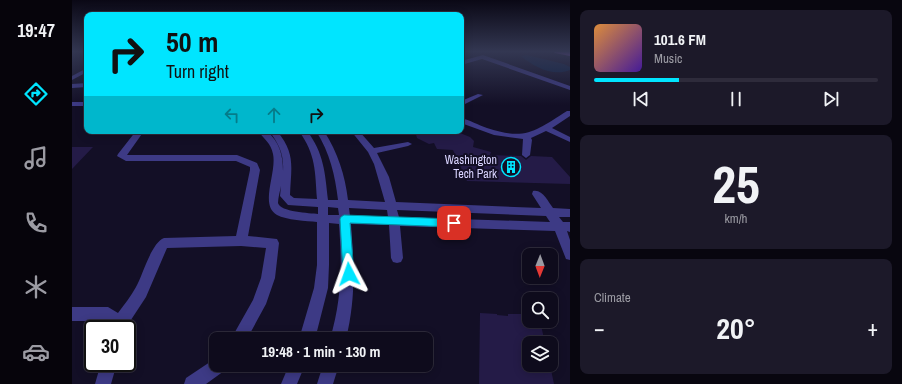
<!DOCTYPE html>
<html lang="en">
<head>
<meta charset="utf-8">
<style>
  body { margin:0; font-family:"Archivo Narrow",sans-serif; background:#1c1929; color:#f1f3f6; height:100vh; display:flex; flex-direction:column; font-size:15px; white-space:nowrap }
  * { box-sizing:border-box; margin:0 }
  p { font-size:13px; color:#9b9ba3 }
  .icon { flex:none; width:22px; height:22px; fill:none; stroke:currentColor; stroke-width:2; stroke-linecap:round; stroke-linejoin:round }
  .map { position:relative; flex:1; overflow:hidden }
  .side { display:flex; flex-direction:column; gap:10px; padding:10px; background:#08060f; width:332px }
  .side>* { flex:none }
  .top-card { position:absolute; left:12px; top:12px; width:380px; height:122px; border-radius:8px; box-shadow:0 2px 10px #0003,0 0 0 1px #2e2b3b; background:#00e5ff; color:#111; overflow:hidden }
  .needle { width:26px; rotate:181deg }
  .buttons { position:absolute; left:450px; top:248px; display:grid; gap:8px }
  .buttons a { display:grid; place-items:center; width:36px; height:36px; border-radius:8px; background:#0e0b1c; box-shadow:0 2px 10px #0003,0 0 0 1px #2e2b3b; font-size:20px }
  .speed { position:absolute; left:12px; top:320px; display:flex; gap:8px; font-size:20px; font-weight:700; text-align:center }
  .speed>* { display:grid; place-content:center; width:52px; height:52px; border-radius:50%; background:#0e0b1c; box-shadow:0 2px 10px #0003,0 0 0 1px #2e2b3b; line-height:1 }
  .speed .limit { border:2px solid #111; border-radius:6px; background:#fff; color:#111 }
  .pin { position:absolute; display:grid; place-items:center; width:34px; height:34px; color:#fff; margin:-17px; border-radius:8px; box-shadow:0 2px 6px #0006 }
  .me { position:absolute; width:44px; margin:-22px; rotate:356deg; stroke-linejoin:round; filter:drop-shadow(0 0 3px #0008) }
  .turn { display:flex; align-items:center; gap:14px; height:84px; padding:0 16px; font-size:18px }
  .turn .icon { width:52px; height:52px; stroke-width:2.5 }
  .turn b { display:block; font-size:28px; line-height:34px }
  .lanes { display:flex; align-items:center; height:38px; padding:0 16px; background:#0003; justify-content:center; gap:20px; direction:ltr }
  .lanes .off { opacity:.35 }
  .big { font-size:30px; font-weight:700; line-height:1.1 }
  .side .widget { flex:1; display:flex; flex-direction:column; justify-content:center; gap:6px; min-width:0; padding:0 14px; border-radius:8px; background:#1c1929 }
  .side .dial { align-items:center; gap:0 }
  .dial b { font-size:52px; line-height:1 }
  .song { display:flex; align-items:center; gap:12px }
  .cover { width:48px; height:48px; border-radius:6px; background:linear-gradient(135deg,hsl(30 70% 55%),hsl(260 70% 35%)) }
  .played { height:4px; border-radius:2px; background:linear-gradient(90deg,#00e5ff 30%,#2e2b3b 30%) }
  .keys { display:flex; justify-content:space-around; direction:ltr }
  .heat { display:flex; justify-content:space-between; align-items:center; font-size:22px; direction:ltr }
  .trip { position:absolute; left:137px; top:332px; width:224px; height:40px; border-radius:8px; background:#0e0b1c; box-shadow:0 2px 10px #0003,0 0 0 1px #2e2b3b; font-weight:700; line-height:40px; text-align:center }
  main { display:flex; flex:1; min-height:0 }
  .tab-bar { display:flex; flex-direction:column; width:72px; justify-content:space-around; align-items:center; background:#06040b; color:#9b9ba3 }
  .tab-bar .icon { width:28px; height:28px }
  .tab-bar .active { color:#00e5ff }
  .tab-bar b { font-size:18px; color:#f1f3f6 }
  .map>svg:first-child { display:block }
  .water { fill:#0a1f44 }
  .building { fill:#241b47 }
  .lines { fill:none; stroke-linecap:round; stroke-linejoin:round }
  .minor { fill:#3d3a85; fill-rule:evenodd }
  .major { fill:#c25bff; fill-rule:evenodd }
  .route { fill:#00e5ff; stroke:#0095a6 }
  .labels { text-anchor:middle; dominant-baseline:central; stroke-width:4; stroke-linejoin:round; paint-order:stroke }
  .poi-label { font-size:12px; fill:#d9d4ff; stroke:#130f26; text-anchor:end }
</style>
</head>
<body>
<main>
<nav class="tab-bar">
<b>19:47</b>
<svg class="icon active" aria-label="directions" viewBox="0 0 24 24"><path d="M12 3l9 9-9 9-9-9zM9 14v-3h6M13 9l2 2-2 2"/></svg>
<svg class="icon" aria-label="music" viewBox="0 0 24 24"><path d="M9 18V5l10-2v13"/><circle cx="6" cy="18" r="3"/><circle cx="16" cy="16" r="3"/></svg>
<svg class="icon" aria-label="phone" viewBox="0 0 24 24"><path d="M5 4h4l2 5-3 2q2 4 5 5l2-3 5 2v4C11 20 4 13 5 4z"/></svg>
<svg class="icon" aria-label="climate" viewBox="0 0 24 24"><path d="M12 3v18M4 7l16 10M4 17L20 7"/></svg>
<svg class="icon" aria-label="car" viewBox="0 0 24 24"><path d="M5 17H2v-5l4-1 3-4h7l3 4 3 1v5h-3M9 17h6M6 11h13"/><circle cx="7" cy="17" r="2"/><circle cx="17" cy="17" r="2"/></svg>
</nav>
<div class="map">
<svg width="498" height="384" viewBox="0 0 498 384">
  <rect width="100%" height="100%" fill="#130f26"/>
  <path class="water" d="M455,55L492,64L498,67V70C481,77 462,67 449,56Z"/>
  <g class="building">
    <path d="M343,131H383L398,137L402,141L401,147L419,152L418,155L449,156L454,160L459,156L480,157L498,177V184L395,181L381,150L365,149L362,143L357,144L345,138Z"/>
    <path d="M0,147H21L0,169Z"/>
    <path d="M408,313L425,314V315L436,316V314H457V321H468L473,343H457V365H478L482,384H407Z"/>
  </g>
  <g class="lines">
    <g class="minor">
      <path d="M411,55L498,86V90L410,59L389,65V61Z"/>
      <path d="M15,68V72L0,80V76Z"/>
      <path d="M15,83V87L0,88V84Z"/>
      <path d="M406,94L411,95L389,106V101Z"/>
      <rect x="0" y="102" width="15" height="4"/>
      <path d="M495,111H498V116L480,128L498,137V142L474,131L459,138L460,140L458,155L454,158L450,155L451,139L422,135L389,123V118C398,120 406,125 415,128C454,141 463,131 495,111Z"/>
      <path d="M64,131H72L55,155H165L185,163L188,170L176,236L205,239L207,243L203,278L194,304L175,339H159L181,300L189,278L194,248L169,246L95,248L74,297L53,329H39V327L33,321H0V307H36L46,313C52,305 59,296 64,287C71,275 79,243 92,238L164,236L178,170V167L164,161H54L45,156L46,154Z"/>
      <path d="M186,131H195C207,142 211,154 211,171C212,154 207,144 197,131H205C224,154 219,167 218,195L222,198L245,199C243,171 244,155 227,131H235C252,153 253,173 256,200H266C263,175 258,153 244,131H252C266,153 273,175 276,200L313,202L302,164L296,152L279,131H287L302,148L336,142L340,144L336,146L305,153L317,177L324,202L469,208L460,194L461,191C471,189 476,202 481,208L498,209V217H487L491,222H498V232L495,231L498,240V260L494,259L483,231L328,226L331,258L329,262L325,263L321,262L319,258L317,225L279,224C282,265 284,298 274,339H258C270,299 270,265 267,224L257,223V265L256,288L243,339H227L242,288L245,265V222C235,221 214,220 205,215C187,205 205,173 201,154C199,143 192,139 186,131ZM209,186L208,196L216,205L246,207V214C238,213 208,212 206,203C206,198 208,191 209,186ZM256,207L266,208L267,215H256ZM277,208L315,210L316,217L278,216ZM325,210L474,216L478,222L327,217Z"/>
      <path d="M144,358V365H154L152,371L134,384H112L114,378Z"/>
      <path d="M29,363H45L39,384H23Z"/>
      <path d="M217,365H233L225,384H209Z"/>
      <path d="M251,365H267L261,384H245Z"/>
    </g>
    <path class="major" d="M481,51L498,52V56L483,53Z"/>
  </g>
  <linearGradient id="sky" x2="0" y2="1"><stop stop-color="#0a0815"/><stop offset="0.49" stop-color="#333752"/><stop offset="1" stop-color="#333752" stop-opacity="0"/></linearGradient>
  <rect width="498" height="105" fill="url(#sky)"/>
  <path class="route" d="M272,215L382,219L386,220L387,223L386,226L382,227L278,223L282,274L281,278L277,280L272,278L271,274L268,219L269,217Z"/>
  <defs>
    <symbol id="building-ring" viewBox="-11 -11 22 22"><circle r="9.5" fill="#130f26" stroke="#00e5ff" stroke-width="1.5"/><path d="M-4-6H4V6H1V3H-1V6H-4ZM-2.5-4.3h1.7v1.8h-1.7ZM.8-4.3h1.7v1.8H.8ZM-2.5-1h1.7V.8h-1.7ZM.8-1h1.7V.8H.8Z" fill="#00e5ff"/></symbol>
  </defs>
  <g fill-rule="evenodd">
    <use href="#building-ring" x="428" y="156" width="22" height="22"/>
  </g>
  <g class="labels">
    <g class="poi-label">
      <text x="425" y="160">Washington<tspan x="425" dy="14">Tech Park</tspan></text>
    </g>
  </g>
</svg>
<div class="buttons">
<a><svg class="needle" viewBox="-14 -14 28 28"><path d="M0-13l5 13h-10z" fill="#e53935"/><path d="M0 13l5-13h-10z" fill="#9b9ba3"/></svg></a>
<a><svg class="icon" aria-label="search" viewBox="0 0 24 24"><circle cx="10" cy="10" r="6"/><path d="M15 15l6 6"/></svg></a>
<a><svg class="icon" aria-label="layers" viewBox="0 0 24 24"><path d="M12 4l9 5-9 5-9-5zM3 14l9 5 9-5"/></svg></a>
</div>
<div class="speed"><div class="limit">30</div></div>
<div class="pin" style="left:382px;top:223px;background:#d93025"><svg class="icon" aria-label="arrive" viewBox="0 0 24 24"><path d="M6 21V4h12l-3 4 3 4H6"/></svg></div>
<svg class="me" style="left:277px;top:274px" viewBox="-20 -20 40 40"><path d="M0-17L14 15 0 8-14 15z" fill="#00e5ff" stroke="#fff" stroke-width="4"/></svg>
<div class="trip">19:48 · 1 min · 130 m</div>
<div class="top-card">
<div class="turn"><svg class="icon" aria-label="right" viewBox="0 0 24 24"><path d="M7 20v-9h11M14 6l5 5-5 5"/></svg><div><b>50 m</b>Turn right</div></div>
<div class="lanes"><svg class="icon off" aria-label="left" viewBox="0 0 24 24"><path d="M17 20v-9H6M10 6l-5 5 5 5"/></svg><svg class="icon off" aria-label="ahead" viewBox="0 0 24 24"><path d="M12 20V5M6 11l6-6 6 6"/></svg><svg class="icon" aria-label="right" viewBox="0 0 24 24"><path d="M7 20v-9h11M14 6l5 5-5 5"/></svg></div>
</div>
</div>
<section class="side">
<div class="widget">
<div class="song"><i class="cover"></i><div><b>101.6 FM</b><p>Music</p></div></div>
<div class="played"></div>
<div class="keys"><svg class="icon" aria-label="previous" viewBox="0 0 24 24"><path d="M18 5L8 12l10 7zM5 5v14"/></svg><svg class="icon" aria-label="pause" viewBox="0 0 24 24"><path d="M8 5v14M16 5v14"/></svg><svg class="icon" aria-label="next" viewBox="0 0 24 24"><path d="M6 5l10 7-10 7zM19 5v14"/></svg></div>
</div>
<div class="widget dial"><b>25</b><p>km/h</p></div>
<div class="widget"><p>Climate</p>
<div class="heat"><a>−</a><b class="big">20°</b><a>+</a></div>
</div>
</section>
</main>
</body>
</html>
